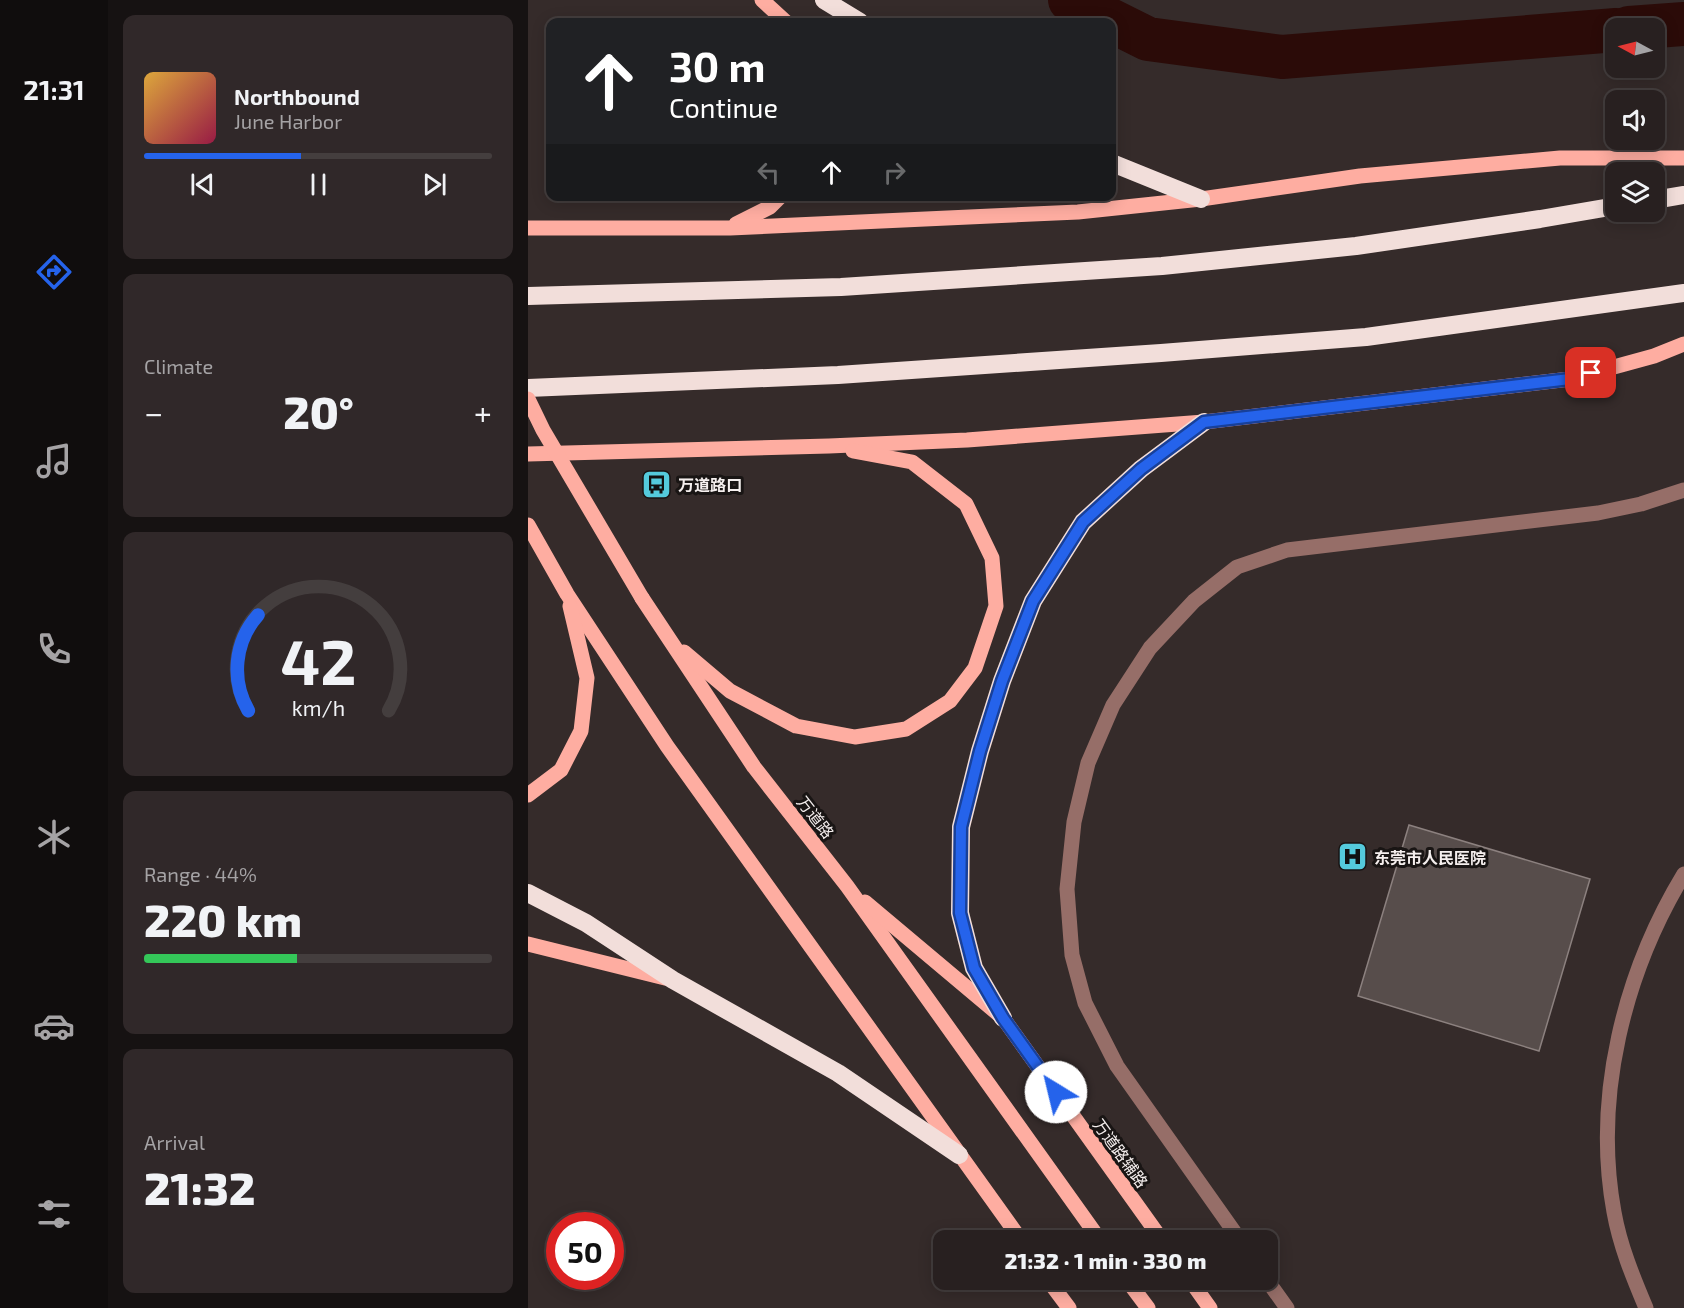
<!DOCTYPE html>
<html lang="en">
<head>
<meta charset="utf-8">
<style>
  body { margin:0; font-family:"Exo 2","Noto Sans SC",sans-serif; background:#302829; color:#f1f3f6; height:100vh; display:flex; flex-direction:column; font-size:22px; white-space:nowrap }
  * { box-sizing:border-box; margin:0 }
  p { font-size:20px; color:#a5a3a5 }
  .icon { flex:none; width:33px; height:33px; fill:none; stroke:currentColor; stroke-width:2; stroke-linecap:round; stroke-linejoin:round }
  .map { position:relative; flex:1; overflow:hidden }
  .side { display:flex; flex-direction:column; gap:15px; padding:15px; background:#161212; width:420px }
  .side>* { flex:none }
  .top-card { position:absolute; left:18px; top:18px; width:570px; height:183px; border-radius:12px; box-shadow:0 3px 15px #0003,0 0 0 2px #443e3e; background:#202124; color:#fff; overflow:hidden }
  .needle { width:39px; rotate:277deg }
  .fabs { position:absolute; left:1077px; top:18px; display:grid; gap:12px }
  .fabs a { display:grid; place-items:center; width:60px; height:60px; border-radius:12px; background:#282020; box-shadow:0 3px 15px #0003,0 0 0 2px #443e3e; font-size:30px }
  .speed { position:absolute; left:18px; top:1212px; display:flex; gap:12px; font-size:30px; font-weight:700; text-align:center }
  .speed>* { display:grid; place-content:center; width:78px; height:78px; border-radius:50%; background:#282020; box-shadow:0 3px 15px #0003,0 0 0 2px #443e3e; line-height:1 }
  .speed .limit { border:9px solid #d22; background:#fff; color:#111 }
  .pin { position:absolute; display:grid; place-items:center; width:51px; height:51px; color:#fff; margin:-26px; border-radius:12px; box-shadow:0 3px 9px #0006 }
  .me { position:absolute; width:66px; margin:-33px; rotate:324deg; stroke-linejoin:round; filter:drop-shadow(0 0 4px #0008) }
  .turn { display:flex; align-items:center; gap:21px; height:126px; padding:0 24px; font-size:27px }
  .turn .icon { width:78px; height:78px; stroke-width:2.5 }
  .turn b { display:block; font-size:42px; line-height:51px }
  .lanes { display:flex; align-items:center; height:57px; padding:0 24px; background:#0003; justify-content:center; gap:30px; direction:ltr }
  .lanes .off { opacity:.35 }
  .big { font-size:45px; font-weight:800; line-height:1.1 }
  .side .widget { flex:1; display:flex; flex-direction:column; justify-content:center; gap:9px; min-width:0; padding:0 21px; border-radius:12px; background:#302829 }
  .side .dial { align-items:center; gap:0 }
  .dial svg { height:156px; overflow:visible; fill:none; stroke:#443e3e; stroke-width:7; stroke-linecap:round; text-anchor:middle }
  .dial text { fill:#f1f3f6; stroke:none }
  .song { display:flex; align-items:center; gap:18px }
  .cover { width:72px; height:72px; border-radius:9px; background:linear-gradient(135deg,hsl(40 70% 55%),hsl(340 70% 35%)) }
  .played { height:6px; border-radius:3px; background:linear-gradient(90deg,#2563eb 45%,#443e3e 45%) }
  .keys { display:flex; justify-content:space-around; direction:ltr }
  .heat { display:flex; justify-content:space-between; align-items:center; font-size:33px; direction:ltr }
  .charge { height:9px; border-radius:4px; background:linear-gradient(90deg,#34c759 44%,#443e3e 0) }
  .trip { position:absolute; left:405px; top:1230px; width:345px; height:60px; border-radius:12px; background:#282020; box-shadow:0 3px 15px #0003,0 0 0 2px #443e3e; font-weight:800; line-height:60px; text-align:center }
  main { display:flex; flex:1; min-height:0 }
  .tabs { display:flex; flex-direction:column; width:108px; justify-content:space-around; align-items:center; background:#100d0d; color:#a5a3a5 }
  .tabs .icon { width:42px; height:42px }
  .tabs .selected { color:#2563eb }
  .tabs b { font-size:27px; color:#f1f3f6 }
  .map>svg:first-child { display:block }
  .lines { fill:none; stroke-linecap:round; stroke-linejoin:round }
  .river { stroke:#2b0b08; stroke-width:44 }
  .building { fill:#574d4b; stroke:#8c817f; stroke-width:1.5 }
  .minor { stroke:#966e68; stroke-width:15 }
  .major { stroke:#feada1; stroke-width:15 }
  .highway { stroke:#f2deda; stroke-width:18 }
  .major-bridge { stroke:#feada1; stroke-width:15 }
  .route-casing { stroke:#184099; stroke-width:15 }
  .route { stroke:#2563eb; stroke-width:10 }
  .labels { text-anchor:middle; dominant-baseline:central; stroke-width:6; stroke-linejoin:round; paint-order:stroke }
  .poi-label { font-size:16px; font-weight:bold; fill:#f5efee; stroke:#191514; text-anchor:start }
  .street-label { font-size:16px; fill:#f5efee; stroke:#191514 }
</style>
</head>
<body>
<main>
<nav class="tabs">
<b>21:31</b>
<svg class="icon selected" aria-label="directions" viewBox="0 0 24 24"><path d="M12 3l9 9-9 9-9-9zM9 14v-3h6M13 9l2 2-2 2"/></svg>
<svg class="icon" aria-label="music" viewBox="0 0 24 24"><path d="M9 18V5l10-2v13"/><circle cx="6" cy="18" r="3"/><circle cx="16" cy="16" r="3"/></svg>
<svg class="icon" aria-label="phone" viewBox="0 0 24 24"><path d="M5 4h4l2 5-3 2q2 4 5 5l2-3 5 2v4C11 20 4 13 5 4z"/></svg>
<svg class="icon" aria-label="climate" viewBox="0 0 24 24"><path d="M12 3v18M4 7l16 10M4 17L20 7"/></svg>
<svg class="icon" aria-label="car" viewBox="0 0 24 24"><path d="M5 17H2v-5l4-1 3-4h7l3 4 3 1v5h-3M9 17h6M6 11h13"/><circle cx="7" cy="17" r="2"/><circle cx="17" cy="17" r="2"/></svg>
<svg class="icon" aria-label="filters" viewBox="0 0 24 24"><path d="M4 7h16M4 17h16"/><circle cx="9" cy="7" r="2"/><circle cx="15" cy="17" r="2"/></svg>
</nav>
<section class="side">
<div class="widget">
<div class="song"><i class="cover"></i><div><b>Northbound</b><p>June Harbor</p></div></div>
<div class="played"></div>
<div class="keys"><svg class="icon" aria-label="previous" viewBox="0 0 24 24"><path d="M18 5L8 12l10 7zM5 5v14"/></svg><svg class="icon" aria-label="pause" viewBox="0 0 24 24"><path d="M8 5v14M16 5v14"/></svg><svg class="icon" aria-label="next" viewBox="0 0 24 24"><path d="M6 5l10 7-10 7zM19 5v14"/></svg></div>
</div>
<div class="widget"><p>Climate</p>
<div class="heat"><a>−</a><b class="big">20°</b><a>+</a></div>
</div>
<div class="widget dial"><svg viewBox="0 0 100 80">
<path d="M14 69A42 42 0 1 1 86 69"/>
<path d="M14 69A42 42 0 0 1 19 20" stroke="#2563eb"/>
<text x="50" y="56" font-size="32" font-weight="700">42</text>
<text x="50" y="72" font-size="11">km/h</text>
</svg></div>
<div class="widget"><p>Range · 44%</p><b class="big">220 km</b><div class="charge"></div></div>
<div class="widget"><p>Arrival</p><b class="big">21:32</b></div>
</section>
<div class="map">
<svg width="1156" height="1308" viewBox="0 0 1156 1308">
  <rect width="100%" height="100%" fill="#352b2a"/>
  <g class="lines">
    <g class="river">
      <path d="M542,0L620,39L754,57L1088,30"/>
      <path d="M1101,28L1156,24"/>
    </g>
  </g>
  <path class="building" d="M881,825L1062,879L1011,1051L830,996Z"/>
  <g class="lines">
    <g class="minor">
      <path d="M712,1240L589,1066L557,1003L544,955L539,889L546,822L560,763L585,705L622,648L666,601L709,567L759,550L1070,513L1113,504L1156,490"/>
      <path d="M739,1280L759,1308"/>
      <path d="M1118,1308C1105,1277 1092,1246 1086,1212C1065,1097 1096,973 1156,874"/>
    </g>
    <g class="major">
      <path d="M234,0L258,22"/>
      <path d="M208,224L242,207L253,196"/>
      <path d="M0,228H202L550,212L673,199L832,176L1032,158H1156"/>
      <path d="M0,454L301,446L439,440L676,422L1042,379L1126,356L1156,344"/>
      <path d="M0,525L39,594L139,746L493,1240"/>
      <path d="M114,598L226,767L319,886L572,1240"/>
      <path d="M156,652L202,691L268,726L327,737L378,729L422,701L447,668L468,606L464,558L438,504L384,462L325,451"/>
      <path d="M0,795L33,770L53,731L59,678L42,606"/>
      <path d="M337,902L475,1018L634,1240"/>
      <path d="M0,944L137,978"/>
      <path d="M520,1280L541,1308"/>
      <path d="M599,1280L620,1308"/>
      <path d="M662,1280L682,1308"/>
    </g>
    <g class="highway">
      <path d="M296,0L332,22"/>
      <path d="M584,163L673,199"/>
      <path d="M1126,200L1156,195"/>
      <path d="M0,296L313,287L634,266L828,246L1012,219L1088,206"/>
      <path d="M0,388L310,375L633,353L838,337L1156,293"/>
      <path d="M0,893L58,923L145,980L310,1073L431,1155"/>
      <path d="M475,1018L446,968L432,913L433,827L452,751L474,681L505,601L555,522L613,469L676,422"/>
    </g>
    <path class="major-bridge" d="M0,399L15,430L114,598"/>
  </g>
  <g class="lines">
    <defs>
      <path id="route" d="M528,1092L475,1018L446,968L432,913L433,827L452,751L474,681L505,601L555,522L613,469L676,422L1042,379L1063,373"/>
    </defs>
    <use href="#route" class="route-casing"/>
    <use href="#route" class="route"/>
  </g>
  <defs>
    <symbol id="bus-square" viewBox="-11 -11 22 22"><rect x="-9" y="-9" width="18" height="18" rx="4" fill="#54cadc" stroke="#191514"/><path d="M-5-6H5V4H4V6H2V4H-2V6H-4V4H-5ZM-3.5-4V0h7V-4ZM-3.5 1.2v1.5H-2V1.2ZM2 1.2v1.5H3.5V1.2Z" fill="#111"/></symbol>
    <symbol id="hospital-square" viewBox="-11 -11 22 22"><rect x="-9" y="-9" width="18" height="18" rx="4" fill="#54cadc" stroke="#191514"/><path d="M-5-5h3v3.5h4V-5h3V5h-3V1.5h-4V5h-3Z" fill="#111"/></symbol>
  </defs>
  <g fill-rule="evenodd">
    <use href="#bus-square" x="112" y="468" width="33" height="33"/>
    <use href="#hospital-square" x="808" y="840" width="33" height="33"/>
  </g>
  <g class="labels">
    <g class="poi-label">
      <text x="150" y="484">万道路口</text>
      <text x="846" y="857">东莞市人民医院</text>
    </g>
    <g class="street-label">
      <text transform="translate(288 817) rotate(52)">万道路</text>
      <text transform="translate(593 1153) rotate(54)">万道路辅路</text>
    </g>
  </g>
</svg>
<div class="fabs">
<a><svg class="needle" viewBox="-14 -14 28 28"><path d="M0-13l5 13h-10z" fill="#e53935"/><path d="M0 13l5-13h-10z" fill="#a5a3a5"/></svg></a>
<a><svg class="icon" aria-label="sound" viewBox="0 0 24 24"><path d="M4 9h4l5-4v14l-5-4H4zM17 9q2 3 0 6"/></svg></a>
<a><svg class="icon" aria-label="layers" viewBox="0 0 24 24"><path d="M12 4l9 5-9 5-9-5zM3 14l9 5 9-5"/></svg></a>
</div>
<div class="speed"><div class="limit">50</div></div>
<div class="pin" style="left:1063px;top:373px;background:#d93025"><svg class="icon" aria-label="arrive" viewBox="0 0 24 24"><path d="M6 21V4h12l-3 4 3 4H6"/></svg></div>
<svg class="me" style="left:528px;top:1092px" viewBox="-20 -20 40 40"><circle r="19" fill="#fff"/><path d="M0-13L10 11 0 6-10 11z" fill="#2563eb"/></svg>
<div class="trip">21:32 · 1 min · 330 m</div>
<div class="top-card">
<div class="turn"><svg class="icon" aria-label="ahead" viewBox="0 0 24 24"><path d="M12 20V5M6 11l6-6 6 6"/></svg><div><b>30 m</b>Continue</div></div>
<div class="lanes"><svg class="icon off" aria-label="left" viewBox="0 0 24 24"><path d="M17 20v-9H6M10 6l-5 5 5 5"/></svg><svg class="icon" aria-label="ahead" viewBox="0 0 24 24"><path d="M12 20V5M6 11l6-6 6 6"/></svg><svg class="icon off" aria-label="right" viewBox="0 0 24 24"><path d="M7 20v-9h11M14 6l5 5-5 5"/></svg></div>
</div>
</div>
</main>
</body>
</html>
